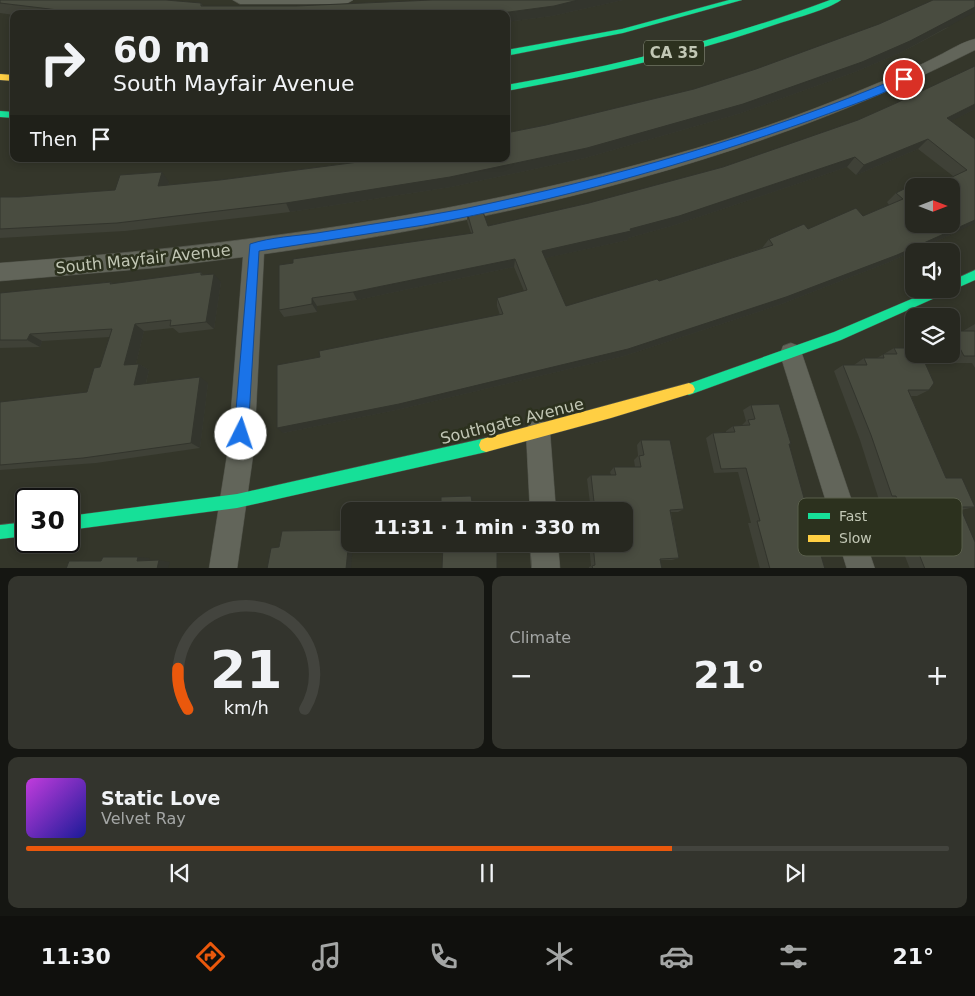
<!DOCTYPE html>
<html lang="en">
<head>
<meta charset="utf-8">
<style>
  body { margin:0; font-family:"DejaVu Sans",sans-serif; background:#33342d; color:#f1f3f6; height:100vh; display:flex; flex-direction:column; font-size:19px; white-space:nowrap }
  * { box-sizing:border-box; margin:0 }
  p { font-size:16px; color:#a4a6a5 }
  .icon { flex:none; width:28px; height:28px; fill:none; stroke:currentColor; stroke-width:2; stroke-linecap:round; stroke-linejoin:round }
  .map { position:relative; height:568px; overflow:hidden }
  .side { display:flex; flex-direction:column; gap:8px; padding:8px; background:#151612; flex:1 }
  .side>* { flex:none }
  .guide { position:absolute; left:10px; top:10px; width:500px; height:152px; border-radius:10px; box-shadow:0 2px 8px #0003,0 0 0 1px #43443e; background:#272820; color:#f1f3f6; overflow:hidden }
  .needle { width:32px; rotate:90deg }
  .tools { position:absolute; left:905px; top:178px; display:grid; gap:10px }
  .tools a { display:grid; place-items:center; width:55px; height:55px; border-radius:10px; background:#272820; box-shadow:0 2px 8px #0003,0 0 0 1px #43443e; font-size:25px }
  .speed { position:absolute; left:15px; top:488px; display:flex; gap:10px; font-size:25px; font-weight:700; text-align:center }
  .speed>* { display:grid; place-content:center; width:65px; height:65px; border-radius:50%; background:#272820; box-shadow:0 2px 8px #0003,0 0 0 1px #43443e; line-height:1 }
  .speed .limit { border:2px solid #111; border-radius:8px; background:#fff; color:#111 }
  .pin { position:absolute; display:grid; place-items:center; width:42px; height:42px; color:#fff; margin:-21px; border:2px solid #fff; border-radius:50%; box-shadow:0 1px 5px #0007 }
  .me { position:absolute; width:55px; margin:-28px; rotate:4deg; stroke-linejoin:round; filter:drop-shadow(0 0 4px #0008) }
  .turn { display:flex; align-items:center; gap:18px; height:105px; padding:0 20px; font-size:22px }
  .turn .icon { width:65px; height:65px; stroke-width:2.5 }
  .turn b { display:block; font-size:35px; line-height:42px }
  .then { display:flex; align-items:center; height:48px; padding:0 20px; background:#0003; gap:10px; font-size:19px }
  .big { font-size:38px; font-weight:700; line-height:1.1 }
  .side .card { flex:1; display:flex; flex-direction:column; justify-content:center; gap:8px; min-width:0; padding:0 18px; border-radius:10px; background:#33342d }
  .side .dial { align-items:center; gap:0 }
  .dial svg { height:130px; overflow:visible; fill:none; stroke:#43443e; stroke-width:7; stroke-linecap:round; text-anchor:middle }
  .dial text { fill:#f1f3f6; stroke:none }
  .song { display:flex; align-items:center; gap:15px }
  .cover { width:60px; height:60px; border-radius:8px; background:linear-gradient(135deg,hsl(290 70% 55%),hsl(240 70% 35%)) }
  .played { height:5px; border-radius:2px; background:linear-gradient(90deg,#ea580c 70%,#43443e 70%) }
  .keys { display:flex; justify-content:space-around; direction:ltr }
  .heat { display:flex; justify-content:space-between; align-items:center; font-size:28px; direction:ltr }
  .side .tiles { flex:1; display:grid; gap:8px; grid-template-columns:1fr 1fr }
  .card:last-child { grid-column:span 2 }
  .trip { position:absolute; left:341px; top:502px; width:292px; height:50px; border-radius:10px; background:#272820; box-shadow:0 2px 8px #0003,0 0 0 1px #43443e; font-weight:700; line-height:50px; text-align:center }
  .tab-bar { display:flex; height:80px; justify-content:space-around; align-items:center; background:#10100d; color:#a4a6a5 }
  .tab-bar .icon { width:35px; height:35px }
  .tab-bar .current { color:#ea580c }
  .tab-bar b { font-size:22px; color:#f1f3f6 }
  .map>svg:first-child { display:block }
  .lines { fill:none; stroke-linecap:round; stroke-linejoin:round }
  .street-casing { stroke:#4f5148; stroke-width:1 }
  .fast-casing { stroke:#4f5148; stroke-width:1 }
  .slow-casing { stroke:#4f5148; stroke-width:1 }
  .street { fill:#62655a; fill-rule:evenodd }
  .fast { fill:#16e098; fill-rule:evenodd }
  .slow { fill:#ffcf43; fill-rule:evenodd }
  .wall { fill:#3f4137; fill-rule:evenodd }
  .shaded-wall { fill:#33352d }
  .building { fill:#494c40; stroke:#33352d; fill-rule:evenodd }
  .route { fill:#1a73e8; stroke:#114b97 }
  .labels { text-anchor:middle; dominant-baseline:central; stroke-width:5; stroke-linejoin:round; paint-order:stroke }
  .shield { fill:#2c311e; stroke:#959a88; stroke-width:1 }
  .shield-label { font-size:15px; font-weight:bold; fill:#c2c7b5 }
  .street-label { font-size:16px; fill:#c2c7b5; stroke:#2c311e }
  .key { fill:#2c311e; stroke:#595e4b; stroke-width:1 }
  .key-label { font-size:14px; fill:#c2c7b5 }
</style>
</head>
<body>
<div class="map">
<svg width="975" height="569" viewBox="0 0 975 569">
  <rect width="100%" height="100%" fill="#34362a"/>
  <g class="lines">
    <defs>
      <g id="street">
        <path d="M233,0H353L346,4H240Z"/>
        <path d="M975,39V50C754,162 508,220 264,254L254,449L237,569H209L228,449L243,257L153,268L0,281V263C236,246 470,215 697,148C759,130 819,108 878,83C899,75 919,66 938,56C950,50 962,42 975,39Z"/>
        <path d="M791,343L799,346L802,354L875,569H847L780,354L783,346Z"/>
        <path d="M538,420L547,423L550,432L556,511H530L526,432L529,423Z"/>
        <path d="M530,544H558L560,569H532Z"/>
      </g>
      <g id="fast">
        <path d="M729,0H742L623,33L506,56V50L622,29Z"/>
        <path d="M830,0H841C829,9 796,18 780,23C691,54 599,74 506,91V85C617,66 725,39 830,0Z"/>
        <path d="M0,111L14,112V118L0,117Z"/>
        <path d="M975,270V280L841,340L689,395L685,393L683,389L685,385L834,332L935,289H951V281Z"/>
        <path d="M486,438L491,440L493,445L491,450L486,452L237,508L69,530V516L237,494Z"/>
        <path d="M26,522V536L0,539V525Z"/>
      </g>
      <g id="slow">
        <path d="M0,74L14,75V81L0,80Z"/>
        <path d="M689,383L693,385L695,389L693,393L611,418L486,452L481,450L479,445L481,440L486,438Z"/>
      </g>
    </defs>
    <use href="#street" class="street-casing"/>
    <use href="#fast" class="fast-casing"/>
    <use href="#slow" class="slow-casing"/>
    <use href="#street" class="street"/>
    <use href="#fast" class="fast"/>
    <use href="#slow" class="slow"/>
  </g>
  <g class="wall">
    <path d="M0,0H166L201,3L203,6H296L432,0H623L552,16L506,22V14H14V15L0,13Z"/>
    <path d="M949,27L902,52L855,72L738,114L585,158L451,187L290,212L125,231L0,238V197H19L115,190L169,182L168,185L220,180L366,161L546,125Z"/>
    <path d="M975,66V109L951,121L975,139L957,232L887,263L779,305L624,356L401,409L283,433L320,357L500,315L497,306V298L524,291L514,267L357,300L317,306V312L284,317L279,310L471,233L467,221V212L488,226L589,203L723,167L858,120L894,104ZM918,149L953,176L933,186L896,193L887,202L889,205L863,216L808,229L769,239L762,248L659,281L566,306L545,258L628,240V238L675,225L847,167L856,175Z"/>
    <path d="M201,272L203,275L221,282L214,329L179,333L173,328L144,331L136,364H139L149,370L146,384L208,383L200,448L96,463L0,470V402L87,392L100,367L110,337L42,341L40,347L0,348V293L111,282L112,284Z"/>
    <path d="M975,324V368L972,363H951L946,354H951V331H963Z"/>
    <path d="M894,348L929,390L917,396H911L946,478L975,507L961,510L975,569H910L883,500H879L860,440L834,371L843,365H854L864,358H877Z"/>
    <path d="M751,405L791,444L789,445L804,498L825,569H760L748,523H751L738,472L714,473L706,438L713,433L726,432V431L733,426H741L746,421L743,410Z"/>
    <path d="M641,440L684,509L678,512H671L679,558L672,560H660L662,569H589V567L591,566L589,544H625V511H591L587,479L591,475H611L610,472L614,467H635L634,460L638,456L637,445Z"/>
  </g>
  <g class="shaded-wall">
    <path d="M578,0H623L552,16L506,22V14H494Z"/>
    <path d="M975,7V12L902,52L855,72L738,114L585,158L451,187L290,212L286,203L587,148Z"/>
    <path d="M975,104V109L938,128L947,118Z"/>
    <path d="M928,139L918,149L856,175L864,165Z"/>
    <path d="M855,157L847,167L675,225L628,238V240L541,259L542,251L630,229Z"/>
    <path d="M162,172L169,182L165,195L158,186Z"/>
    <path d="M975,220V223L957,232L887,263L779,305L624,356L401,409L283,433L277,428Z"/>
    <path d="M515,259L514,267L357,300L353,292Z"/>
    <path d="M214,274L221,282L214,329L206,322Z"/>
    <path d="M312,298L317,306V312L312,304Z"/>
    <path d="M135,324L144,331L134,372L124,365Z"/>
    <path d="M30,334L42,341L40,347L27,340Z"/>
    <path d="M139,364L149,370L144,391L134,385Z"/>
    <path d="M200,377L208,383L200,448L191,443Z"/>
    <path d="M350,530V544H353L351,569H346Z"/>
    <path d="M138,557L150,558L148,562L137,561Z"/>
    <path d="M159,560L170,562L168,569H157Z"/>
  </g>
  <g class="building">
    <path d="M0,0H166L201,3V6H296L432,0H578L554,6L494,14H91L0,3Z"/>
    <path d="M933,0H975V7L910,41L862,62L743,104L587,148L450,177L286,203L117,223L0,229V197H19L115,190L120,175L162,172L158,186L220,180L366,161L376,159H506V133L546,125L694,89L756,69L879,24Z"/>
    <path d="M975,66V104L947,118L975,139V220L897,255L786,297L628,349L399,404L277,428V365L320,357L319,351L503,314L497,298L527,290L515,259L353,292L312,298V304L279,310V265L293,263V259L473,233L467,212L482,209L488,226L589,203L723,167L858,120L894,104ZM928,139L967,170L933,186L924,179L896,193L903,199L863,216L856,208L808,229L804,224L769,239L773,245L659,281L657,279L566,306L542,251L631,231L630,229L679,216L855,157L864,165ZM914,186H951V224H914Z"/>
    <path d="M201,272V275L214,274L206,322L170,326L171,320L135,324L124,365L139,364L134,385L200,377L191,443L83,458L0,465V402L87,392L94,368L100,367L112,329L30,334L27,340H0V293L111,282L110,284Z"/>
    <path d="M951,331H975V356H964Z"/>
    <path d="M894,348H914V354H921L934,383L929,390H908L946,478H962L975,507H960L975,542V569H925L896,496H892L871,435L843,365H867L864,358H884L883,354H897Z"/>
    <path d="M779,404L791,444H789L804,498L825,569H770L757,521H760L746,468L721,469L713,433L735,432L733,426L750,425L748,420L755,419L751,405Z"/>
    <path d="M641,440H670L684,509L670,510L679,558L660,559L662,569H593L592,566L595,565L593,544H625V511H595L591,475H616L614,467H641L639,456L644,455Z"/>
    <path d="M471,496L472,502L491,501V511H412V503L441,502V497Z"/>
    <path d="M350,530L346,569H267L271,548L279,547L282,531Z"/>
    <path d="M443,544H497V569H442Z"/>
    <path d="M103,557H138L137,561L159,560L157,569H66L69,561H101Z"/>
  </g>
  <path class="route" d="M901,77L908,79C898,90 832,112 814,119C688,164 556,201 424,225C369,234 314,242 259,251L248,434L246,439L241,441L236,439L234,434L250,244C271,237 296,236 317,233C366,225 415,218 463,209C613,178 760,136 901,77Z"/>
  <g class="labels">
    <rect class="shield" x="644" y="40.5" width="60" height="25" rx="4"/>
    <g class="shield-label">
      <text x="674" y="53">CA 35</text>
    </g>
    <g class="street-label">
      <text transform="translate(143 259) rotate(-6)">South Mayfair Avenue</text>
      <text transform="translate(512 421) rotate(-14)">Southgate Avenue</text>
    </g>
  </g>
  <rect x="798" y="498" width="164" height="58" rx="8" class="key"/>
  <rect x="808" y="513" width="22" height="6" fill="#16e098"/>
  <rect x="808" y="535" width="22" height="7" fill="#ffcf43"/>
  <g class="key-label">
    <text x="839" y="521">Fast</text>
    <text x="839" y="543">Slow</text>
  </g>
</svg>
<div class="tools">
<a><svg class="needle" viewBox="-14 -14 28 28"><path d="M0-13l5 13h-10z" fill="#e53935"/><path d="M0 13l5-13h-10z" fill="#a4a6a5"/></svg></a>
<a><svg class="icon" aria-label="sound" viewBox="0 0 24 24"><path d="M4 9h4l5-4v14l-5-4H4zM17 9q2 3 0 6"/></svg></a>
<a><svg class="icon" aria-label="layers" viewBox="0 0 24 24"><path d="M12 4l9 5-9 5-9-5zM3 14l9 5 9-5"/></svg></a>
</div>
<div class="speed"><div class="limit">30</div></div>
<div class="pin" style="left:904px;top:79px;background:#d93025"><svg class="icon" aria-label="arrive" viewBox="0 0 24 24"><path d="M6 21V4h12l-3 4 3 4H6"/></svg></div>
<svg class="me" style="left:241px;top:434px" viewBox="-20 -20 40 40"><circle r="19" fill="#fff"/><path d="M0-13L10 11 0 6-10 11z" fill="#1a73e8"/></svg>
<div class="trip">11:31 · 1 min · 330 m</div>
<div class="guide">
<div class="turn"><svg class="icon" aria-label="right" viewBox="0 0 24 24"><path d="M7 20v-9h11M14 6l5 5-5 5"/></svg><div><b>60 m</b>South Mayfair Avenue</div></div>
<div class="then">Then<svg class="icon" aria-label="arrive" viewBox="0 0 24 24"><path d="M6 21V4h12l-3 4 3 4H6"/></svg></div>
</div>
</div>
<section class="side">
<div class="tiles">
<div class="card dial"><svg viewBox="0 0 100 80">
<path d="M14 69A42 42 0 1 1 86 69"/>
<path d="M14 69A42 42 0 0 1 8 44" stroke="#ea580c"/>
<text x="50" y="56" font-size="32" font-weight="700">21</text>
<text x="50" y="72" font-size="11">km/h</text>
</svg></div>
<div class="card"><p>Climate</p>
<div class="heat"><a>−</a><b class="big">21°</b><a>+</a></div>
</div>
<div class="card">
<div class="song"><i class="cover"></i><div><b>Static Love</b><p>Velvet Ray</p></div></div>
<div class="played"></div>
<div class="keys"><svg class="icon" aria-label="previous" viewBox="0 0 24 24"><path d="M18 5L8 12l10 7zM5 5v14"/></svg><svg class="icon" aria-label="pause" viewBox="0 0 24 24"><path d="M8 5v14M16 5v14"/></svg><svg class="icon" aria-label="next" viewBox="0 0 24 24"><path d="M6 5l10 7-10 7zM19 5v14"/></svg></div>
</div>
</div>
</section>
<nav class="tab-bar">
<b>11:30</b>
<svg class="icon current" aria-label="directions" viewBox="0 0 24 24"><path d="M12 3l9 9-9 9-9-9zM9 14v-3h6M13 9l2 2-2 2"/></svg>
<svg class="icon" aria-label="music" viewBox="0 0 24 24"><path d="M9 18V5l10-2v13"/><circle cx="6" cy="18" r="3"/><circle cx="16" cy="16" r="3"/></svg>
<svg class="icon" aria-label="phone" viewBox="0 0 24 24"><path d="M5 4h4l2 5-3 2q2 4 5 5l2-3 5 2v4C11 20 4 13 5 4z"/></svg>
<svg class="icon" aria-label="climate" viewBox="0 0 24 24"><path d="M12 3v18M4 7l16 10M4 17L20 7"/></svg>
<svg class="icon" aria-label="car" viewBox="0 0 24 24"><path d="M5 17H2v-5l4-1 3-4h7l3 4 3 1v5h-3M9 17h6M6 11h13"/><circle cx="7" cy="17" r="2"/><circle cx="17" cy="17" r="2"/></svg>
<svg class="icon" aria-label="filters" viewBox="0 0 24 24"><path d="M4 7h16M4 17h16"/><circle cx="9" cy="7" r="2"/><circle cx="15" cy="17" r="2"/></svg>
<b>21°</b>
</nav>
</body>
</html>
